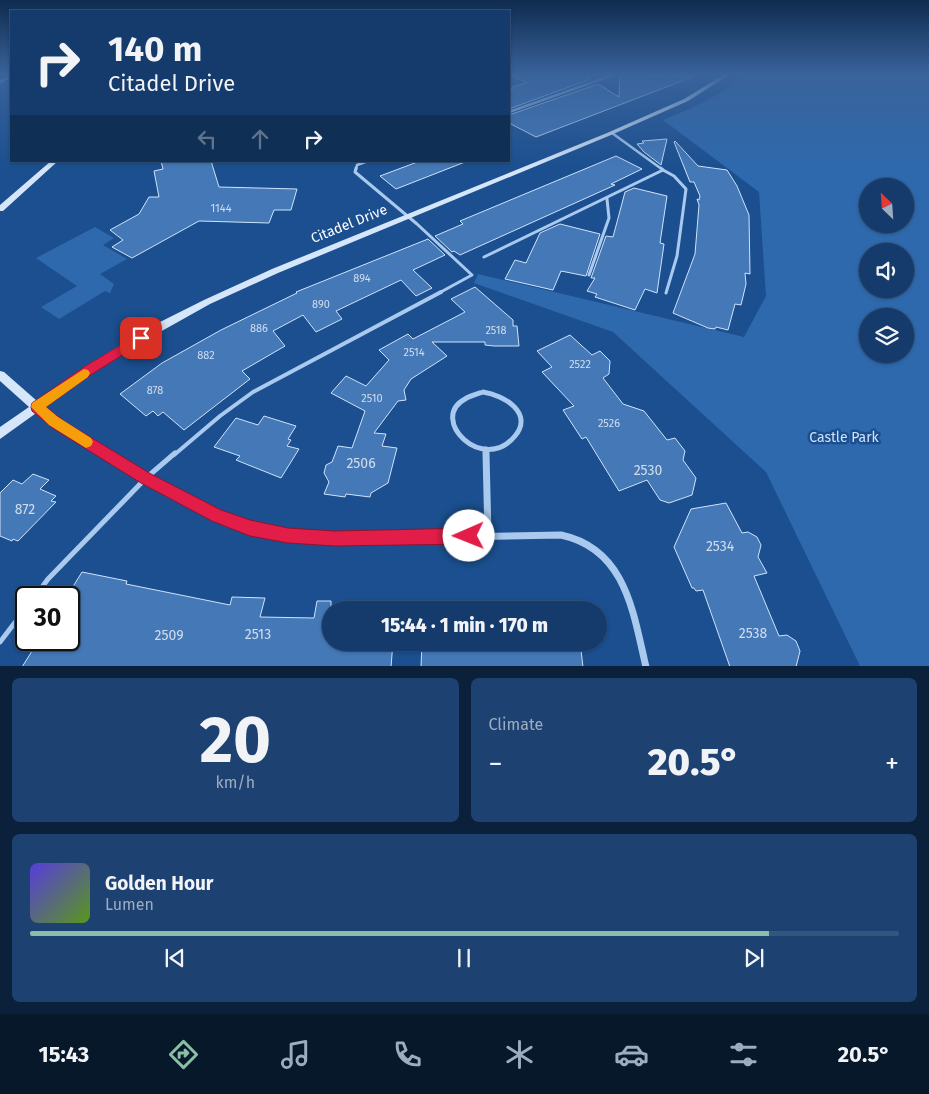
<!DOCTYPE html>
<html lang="en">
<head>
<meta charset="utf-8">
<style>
  body { margin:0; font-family:"Fira Sans",sans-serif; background:#1d4271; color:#f1f3f6; height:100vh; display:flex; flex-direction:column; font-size:19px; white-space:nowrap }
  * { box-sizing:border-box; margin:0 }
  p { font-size:16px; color:#9dadc1 }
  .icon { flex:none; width:28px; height:28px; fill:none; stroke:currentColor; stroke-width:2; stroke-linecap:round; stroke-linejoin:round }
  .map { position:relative; height:666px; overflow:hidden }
  .panel { display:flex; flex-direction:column; gap:12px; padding:12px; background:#0b203b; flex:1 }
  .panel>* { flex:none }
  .top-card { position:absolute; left:10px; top:10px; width:500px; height:152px; border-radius:0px; box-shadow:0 1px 4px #0004,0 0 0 1px #33557e; background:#143b6b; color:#f1f3f6; overflow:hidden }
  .needle { width:32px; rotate:335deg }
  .controls { position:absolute; left:859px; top:178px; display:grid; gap:10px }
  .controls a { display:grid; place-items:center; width:55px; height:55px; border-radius:50%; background:#143b6b; box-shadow:0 1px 4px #0004,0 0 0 1px #33557e; font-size:25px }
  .speed { position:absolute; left:15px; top:586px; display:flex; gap:10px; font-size:25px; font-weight:700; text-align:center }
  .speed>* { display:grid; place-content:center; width:65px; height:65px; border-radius:50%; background:#143b6b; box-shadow:0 1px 4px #0004,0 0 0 1px #33557e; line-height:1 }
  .speed .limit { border:2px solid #111; border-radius:8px; background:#fff; color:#111 }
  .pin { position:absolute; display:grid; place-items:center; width:42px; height:42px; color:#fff; margin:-21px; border-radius:10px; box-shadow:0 2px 8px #0006 }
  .me { position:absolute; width:55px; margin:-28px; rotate:269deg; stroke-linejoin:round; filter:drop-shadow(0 0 4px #0008) }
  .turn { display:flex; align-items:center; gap:18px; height:105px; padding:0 15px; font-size:22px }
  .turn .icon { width:65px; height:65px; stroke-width:2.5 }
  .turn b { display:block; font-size:35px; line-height:42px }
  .lanes { display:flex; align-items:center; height:48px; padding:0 15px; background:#0003; justify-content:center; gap:25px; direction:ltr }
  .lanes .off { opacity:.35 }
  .big { font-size:38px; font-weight:800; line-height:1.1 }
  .panel .widget { flex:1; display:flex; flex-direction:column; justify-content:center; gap:8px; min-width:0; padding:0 18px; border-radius:8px; background:#1d4271 }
  .panel .dial { align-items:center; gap:0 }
  .dial b { font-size:65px; line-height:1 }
  .song { display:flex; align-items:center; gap:15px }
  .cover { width:60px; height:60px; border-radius:8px; background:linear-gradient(135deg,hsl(250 70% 55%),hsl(90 70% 35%)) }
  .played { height:5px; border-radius:2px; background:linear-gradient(90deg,#8abfa5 85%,#33557e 85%) }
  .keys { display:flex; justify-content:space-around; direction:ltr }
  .heat { display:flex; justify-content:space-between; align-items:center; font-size:28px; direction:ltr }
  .panel .tiles { flex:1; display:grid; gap:12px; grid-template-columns:1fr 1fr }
  .widget:last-child { grid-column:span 2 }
  .trip { position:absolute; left:322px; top:601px; width:285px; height:50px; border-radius:25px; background:#143b6b; box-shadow:0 1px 4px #0004,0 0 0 1px #33557e; font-weight:800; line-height:50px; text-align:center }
  .menu { display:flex; height:80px; justify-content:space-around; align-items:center; background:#08182b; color:#9dadc1 }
  .menu .icon { width:35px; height:35px }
  .menu .selected { color:#8abfa5 }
  .menu b { font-size:22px; color:#f1f3f6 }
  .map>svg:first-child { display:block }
  .green { fill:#2e69ad; fill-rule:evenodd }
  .building { fill:#4478b7; stroke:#cfe3fa }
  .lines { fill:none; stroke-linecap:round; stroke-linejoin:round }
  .lane-far3 { stroke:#a9c9ee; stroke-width:2.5 }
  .lane-far2 { stroke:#a9c9ee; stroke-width:3 }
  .lane-far1 { stroke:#a9c9ee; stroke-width:4 }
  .lane { stroke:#a9c9ee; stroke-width:5 }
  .street-far2 { stroke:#a9c9ee; stroke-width:3 }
  .street-far1 { stroke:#a9c9ee; stroke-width:5 }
  .street { stroke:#a9c9ee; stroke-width:7 }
  .secondary { fill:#d6e6fa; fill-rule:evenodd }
  .route { fill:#e11d48; stroke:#92132f }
  .slow { fill:#f59e0b }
  .labels { text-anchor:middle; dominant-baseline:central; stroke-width:5; stroke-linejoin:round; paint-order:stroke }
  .number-label { font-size:11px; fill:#d0dded }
  .street-label { font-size:14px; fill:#fff; stroke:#1b4f8f }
  .park-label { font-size:14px; fill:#cfe3fa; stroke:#1b4f8f }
  .near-number-label { font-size:14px; fill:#d0dded }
</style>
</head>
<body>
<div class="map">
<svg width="929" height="667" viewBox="0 0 929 667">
  <rect width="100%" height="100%" fill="#1b4f8f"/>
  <g class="green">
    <path d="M743,75H914L929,79V666H860L766,472L613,332L474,283L478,274L744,337L766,296L759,192L663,120C691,108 721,97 743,75ZM868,186H905V224H868ZM905,251V289H868V251ZM905,316V354H868V316Z"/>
    <path d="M95,227L114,238L103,245L127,259L100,274L114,284L110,293L105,291L59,319L41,307L77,286L36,258Z"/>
  </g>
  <g class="building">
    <path d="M510,75H585L591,79L509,109V89L512,90V87L527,83Z"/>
    <path d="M620,75L695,76L536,137L509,123V115L598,84L619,97Z"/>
    <path d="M667,139L661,165L644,152L637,144L644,143L642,141Z"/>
    <path d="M675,141L698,166L727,170L737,186L749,215L750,274L745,273L746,284L741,305L735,304L728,330L716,327L715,329L708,328L673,313L695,254L699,205L697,199L699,200L700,196L694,182H690L674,142Z"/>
    <path d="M616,156L642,169L611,184L615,185L460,255L454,251L452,252L435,236L463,224L460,221Z"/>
    <path d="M161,161H211L219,187L297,189L291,210H274L269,223L199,221L132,258L112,247L123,240L110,230L139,214L149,197H159L154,171L163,169Z"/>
    <path d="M420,161H465V162L396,189L380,176Z"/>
    <path d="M634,188L667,196L660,243L664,244L657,293L645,289L635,310L595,297L597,294L587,291L595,278H591L606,236L613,237L625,192Z"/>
    <path d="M560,224L600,234L586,276L561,271L553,290L505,279L515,260L526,263L540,233Z"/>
    <path d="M428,239L445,255L413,270L432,288L416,296L401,280L336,311L342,319L316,332L303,315L273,331L285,346L242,371L250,379L184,430L163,412L158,416L153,411L146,416L120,394L162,363L221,330L297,293L296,292Z"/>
    <path d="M475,287L513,320V326H517L519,346H494L485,345V342H432L447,356L411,379L404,390L406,400L398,401L374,433L386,434L382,446L397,448L388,483L371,493L370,497L346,494L345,497L324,494L329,482L324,473L326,465L332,462L338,446L352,448L365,411L331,393L346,376L366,386L389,360L379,350L408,334L413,339L465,312L451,299Z"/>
    <path d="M570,335L592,355L600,351L610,361L609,374L603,378L623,404L644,411L667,440L675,438L685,451L683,460L696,478L692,495L669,503L660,500L647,480L619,491L586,437L582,439L563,410L574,406L542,372L552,367L537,351Z"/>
    <path d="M264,416L296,426L288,439L291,440L287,446L299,449L281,478L236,460L240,456L214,447L236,418L258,425Z"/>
    <path d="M33,474L49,480L40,489L56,496L51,501L56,502L18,541L13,539L12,541L0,536V493L13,480L22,484Z"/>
    <path d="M726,503L742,533L748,532L757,537L761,545L758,557L767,573L754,576L779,636L787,635L796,641L800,651L796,667H730L703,590L696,591L694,588H692L674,547L691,509Z"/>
    <path d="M82,572L127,581L126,584L230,605L232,597L265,598L260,617L314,618L317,601H331V642H393L391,667H22L39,640H69V593Z"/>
    <path d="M422,642H580L583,667H421Z"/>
  </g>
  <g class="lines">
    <g class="lane-far3">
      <path d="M509,112L613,75"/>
      <path d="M612,133L663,170"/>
      <path d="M356,170L357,165L368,161"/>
    </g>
    <g class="lane-far2">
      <path d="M356,168L355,172L417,224L472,275L439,293"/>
      <path d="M663,170L674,176L686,189L677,256L666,293"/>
      <path d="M484,257L663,170L661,168"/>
      <path d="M589,275L609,218L607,199"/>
    </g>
    <path class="lane-far1" d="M174,455L220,416L253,392L441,292"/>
    <g class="lane">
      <path d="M34,598L48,579L146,478L175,453"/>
      <path d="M0,642L26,608"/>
    </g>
    <path class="street-far2" d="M0,82L11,76"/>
    <g class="street-far1">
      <path d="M483,392C504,395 534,413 515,436C483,475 428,419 465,399C470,396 477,394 483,392Z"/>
      <path d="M37,407L59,425L108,455"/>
      <path d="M486,449V455"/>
    </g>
    <g class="street">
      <path d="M105,453C151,481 199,512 250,528C298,542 349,539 398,538C452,537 507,536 561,535C626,549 633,612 646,667"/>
      <path d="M486,453L488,535"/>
    </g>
    <g class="secondary">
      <path d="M723,75H729L688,101L611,135L278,273L210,304L160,332L92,373L0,439V427L29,407L0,381V371L4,372L37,401L84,367L152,326L204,300L272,269L607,133L684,99Z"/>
      <path d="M51,161H58L3,211H0V205Z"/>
    </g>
  </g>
  <linearGradient id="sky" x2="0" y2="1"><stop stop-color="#0f2b4f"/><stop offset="0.44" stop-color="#39639b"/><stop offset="1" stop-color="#39639b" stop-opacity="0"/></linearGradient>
  <rect width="929" height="169" fill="url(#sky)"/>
  <path class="route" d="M141,333L145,335L147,338L145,341L92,374L46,407L64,421L151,474L221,510L250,520L288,528L335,531L469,528L474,530L477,536L474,541L469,544L335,546L288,543L250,536L212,521L141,483L54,429L32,411L31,407L32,403L84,367Z"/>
  <path class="slow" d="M84,369L88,370L90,373L88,377L46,407L58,417L91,438L93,442L91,446L86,448L49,425L31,407L32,403Z"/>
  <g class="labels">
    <g class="number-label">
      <text x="221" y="208">1144</text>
      <text x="362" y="278">894</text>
      <text x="321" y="304">890</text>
      <text x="259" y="328">886</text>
      <text x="496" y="330">2518</text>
      <text x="414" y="352">2514</text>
      <text x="206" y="355">882</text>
      <text x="580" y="364">2522</text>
      <text x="155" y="390">878</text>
      <text x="372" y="398">2510</text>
      <text x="609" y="423">2526</text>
    </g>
    <g class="street-label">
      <text transform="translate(349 224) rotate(-22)">Citadel Drive</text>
    </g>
    <g class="park-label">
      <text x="844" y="437">Castle Park</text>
    </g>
    <g class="near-number-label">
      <text x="361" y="463">2506</text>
      <text x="648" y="470">2530</text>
      <text x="25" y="509">872</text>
      <text x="720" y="546">2534</text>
      <text x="753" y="633">2538</text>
      <text x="258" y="634">2513</text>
      <text x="169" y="635">2509</text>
    </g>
  </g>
</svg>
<div class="controls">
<a><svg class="needle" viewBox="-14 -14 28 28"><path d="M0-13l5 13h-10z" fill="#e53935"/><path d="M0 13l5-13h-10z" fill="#9dadc1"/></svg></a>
<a><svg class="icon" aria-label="sound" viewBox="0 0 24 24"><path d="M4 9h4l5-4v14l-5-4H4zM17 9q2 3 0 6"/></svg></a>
<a><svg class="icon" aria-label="layers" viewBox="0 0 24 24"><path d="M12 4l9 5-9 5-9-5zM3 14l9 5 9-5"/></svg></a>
</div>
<div class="speed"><div class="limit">30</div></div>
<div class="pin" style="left:141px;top:338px;background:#d93025"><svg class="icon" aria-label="arrive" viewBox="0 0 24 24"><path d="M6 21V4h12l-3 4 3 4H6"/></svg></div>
<svg class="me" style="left:469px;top:536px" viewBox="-20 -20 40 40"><circle r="19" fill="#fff"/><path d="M0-13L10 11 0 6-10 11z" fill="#e11d48"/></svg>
<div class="trip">15:44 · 1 min · 170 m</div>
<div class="top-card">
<div class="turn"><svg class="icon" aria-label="right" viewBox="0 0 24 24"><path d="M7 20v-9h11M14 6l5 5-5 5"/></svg><div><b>140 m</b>Citadel Drive</div></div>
<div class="lanes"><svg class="icon off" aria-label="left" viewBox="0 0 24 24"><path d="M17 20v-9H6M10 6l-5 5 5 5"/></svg><svg class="icon off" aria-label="ahead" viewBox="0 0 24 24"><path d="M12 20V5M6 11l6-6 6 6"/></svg><svg class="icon" aria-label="right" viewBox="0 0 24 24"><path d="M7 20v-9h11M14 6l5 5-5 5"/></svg></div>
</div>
</div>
<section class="panel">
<div class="tiles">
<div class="widget dial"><b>20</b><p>km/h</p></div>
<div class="widget"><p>Climate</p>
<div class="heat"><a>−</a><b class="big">20.5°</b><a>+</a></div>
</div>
<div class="widget">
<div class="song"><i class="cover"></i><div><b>Golden Hour</b><p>Lumen</p></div></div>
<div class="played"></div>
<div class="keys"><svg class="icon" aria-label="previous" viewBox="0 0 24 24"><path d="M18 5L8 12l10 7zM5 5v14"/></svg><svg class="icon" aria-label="pause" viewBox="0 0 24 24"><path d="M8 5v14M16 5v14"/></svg><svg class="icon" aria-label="next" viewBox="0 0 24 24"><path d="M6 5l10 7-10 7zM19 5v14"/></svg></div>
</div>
</div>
</section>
<nav class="menu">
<b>15:43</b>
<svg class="icon selected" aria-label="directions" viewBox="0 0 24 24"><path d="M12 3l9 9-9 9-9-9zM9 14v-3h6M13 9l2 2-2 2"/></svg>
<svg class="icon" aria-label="music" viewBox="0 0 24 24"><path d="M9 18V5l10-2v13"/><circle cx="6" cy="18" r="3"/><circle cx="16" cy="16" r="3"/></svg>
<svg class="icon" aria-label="phone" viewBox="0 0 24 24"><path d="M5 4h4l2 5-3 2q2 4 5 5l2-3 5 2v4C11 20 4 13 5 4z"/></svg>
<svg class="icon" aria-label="climate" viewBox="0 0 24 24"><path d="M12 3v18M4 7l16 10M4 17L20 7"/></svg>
<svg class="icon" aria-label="car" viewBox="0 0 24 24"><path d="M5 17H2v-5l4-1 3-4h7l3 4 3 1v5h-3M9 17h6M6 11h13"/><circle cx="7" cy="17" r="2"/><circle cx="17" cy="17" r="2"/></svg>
<svg class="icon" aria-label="filters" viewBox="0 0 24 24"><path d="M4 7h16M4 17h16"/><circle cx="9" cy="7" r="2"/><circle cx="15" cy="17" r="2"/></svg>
<b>20.5°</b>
</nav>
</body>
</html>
